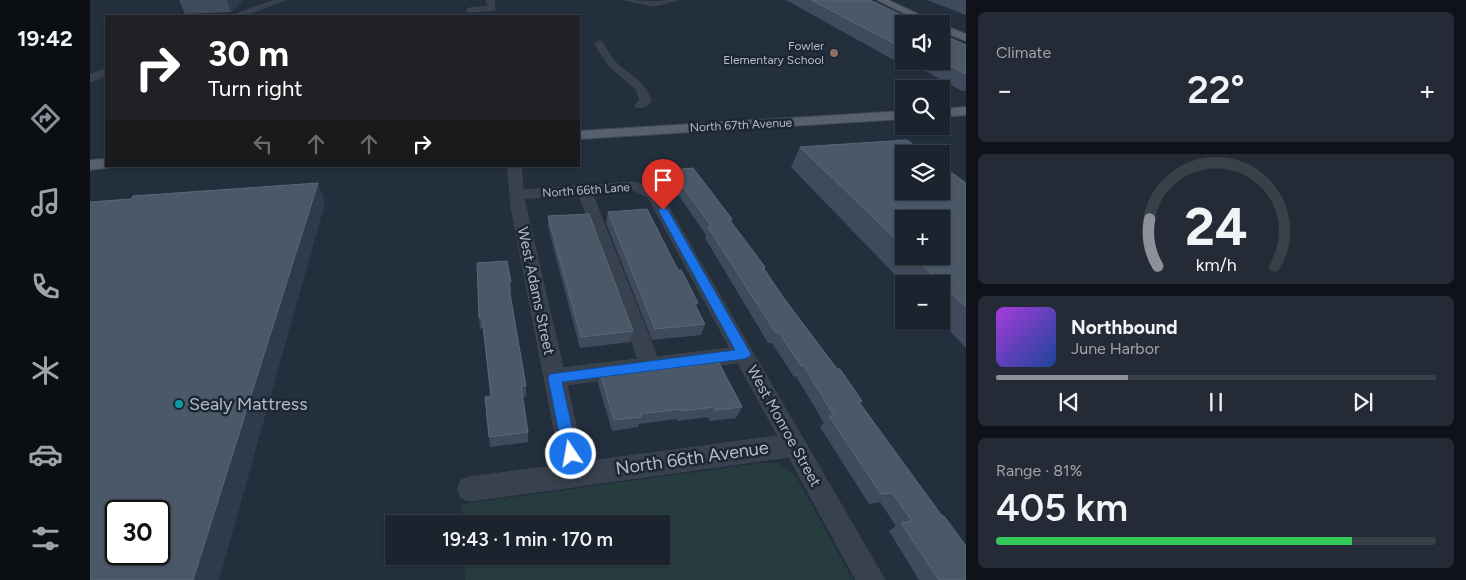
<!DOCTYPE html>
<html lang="en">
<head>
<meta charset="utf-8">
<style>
  body { margin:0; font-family:Figtree,sans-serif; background:#242b36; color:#f1f3f6; height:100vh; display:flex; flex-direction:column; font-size:19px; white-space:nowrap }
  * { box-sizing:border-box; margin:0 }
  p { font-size:16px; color:#a0a4aa }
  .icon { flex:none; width:28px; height:28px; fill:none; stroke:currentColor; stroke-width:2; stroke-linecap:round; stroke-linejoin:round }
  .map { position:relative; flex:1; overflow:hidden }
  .details { display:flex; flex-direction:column; gap:12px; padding:12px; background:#0f1319; width:500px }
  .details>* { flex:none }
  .top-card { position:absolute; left:15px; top:15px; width:475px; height:152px; border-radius:0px; box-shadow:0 1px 4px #0004,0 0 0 1px #39404a; background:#202124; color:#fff; overflow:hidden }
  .controls { position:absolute; left:805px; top:15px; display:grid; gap:10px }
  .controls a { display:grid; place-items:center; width:55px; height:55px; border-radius:0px; background:#1b232e; box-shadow:0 1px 4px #0004,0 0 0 1px #39404a; font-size:25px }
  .speed { position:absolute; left:15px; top:500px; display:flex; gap:10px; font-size:25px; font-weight:700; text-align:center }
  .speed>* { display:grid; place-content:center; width:65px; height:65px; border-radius:50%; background:#1b232e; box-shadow:0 1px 4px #0004,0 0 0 1px #39404a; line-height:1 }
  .speed .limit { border:2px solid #111; border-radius:8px; background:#fff; color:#111 }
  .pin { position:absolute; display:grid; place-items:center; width:42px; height:42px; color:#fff; margin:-51px -21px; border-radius:50% 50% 50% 0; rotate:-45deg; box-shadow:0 0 5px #0007 }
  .pin .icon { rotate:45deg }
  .me { position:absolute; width:55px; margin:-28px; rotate:348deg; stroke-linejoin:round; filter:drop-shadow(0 0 4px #0008) }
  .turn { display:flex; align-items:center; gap:18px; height:105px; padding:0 20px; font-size:22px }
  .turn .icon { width:65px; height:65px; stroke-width:2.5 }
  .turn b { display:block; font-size:35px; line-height:42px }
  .lanes { display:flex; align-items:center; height:48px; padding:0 20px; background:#0003; justify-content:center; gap:25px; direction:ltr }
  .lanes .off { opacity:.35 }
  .big { font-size:38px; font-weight:600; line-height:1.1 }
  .details .card { flex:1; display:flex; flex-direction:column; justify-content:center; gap:8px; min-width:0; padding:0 18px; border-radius:8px; background:#242b36 }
  .details .dial { align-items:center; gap:0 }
  .dial svg { height:130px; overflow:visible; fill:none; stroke:#39404a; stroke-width:7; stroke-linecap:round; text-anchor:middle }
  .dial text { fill:#f1f3f6; stroke:none }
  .song { display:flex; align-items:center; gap:15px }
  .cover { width:60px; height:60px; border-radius:8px; background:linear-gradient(135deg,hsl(280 70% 55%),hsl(220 70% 35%)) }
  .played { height:5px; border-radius:2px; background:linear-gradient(90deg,#8c9099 30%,#39404a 30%) }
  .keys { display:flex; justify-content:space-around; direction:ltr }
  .heat { display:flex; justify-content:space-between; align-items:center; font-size:28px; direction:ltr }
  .charge { height:8px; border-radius:4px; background:linear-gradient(90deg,#34c759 81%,#39404a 0) }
  .trip { position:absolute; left:295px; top:515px; width:285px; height:50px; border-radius:0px; background:#1b232e; box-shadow:0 1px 4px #0004,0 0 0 1px #39404a; font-weight:600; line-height:50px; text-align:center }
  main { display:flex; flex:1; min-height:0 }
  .tab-bar { display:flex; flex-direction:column; width:90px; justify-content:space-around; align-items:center; background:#0b0e12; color:#a0a4aa }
  .tab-bar .icon { width:35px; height:35px }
  .tab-bar .selected { color:#8c9099 }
  .tab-bar b { font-size:22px; color:#f1f3f6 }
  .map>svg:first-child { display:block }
  .green { fill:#263c3f }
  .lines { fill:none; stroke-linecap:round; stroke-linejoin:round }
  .minor-casing { stroke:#414a57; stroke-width:1 }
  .major-casing { stroke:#414a57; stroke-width:2 }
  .minor { fill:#38414e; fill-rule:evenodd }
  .major { fill:#56606e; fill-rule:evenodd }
  .wall { fill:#3f4b5c; fill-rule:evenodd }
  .shaded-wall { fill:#2f3b4b }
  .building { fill:#4b5868; stroke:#5c6777; fill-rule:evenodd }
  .route { fill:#1a73e8; stroke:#114b97 }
  .education-dot { fill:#8d6e63; stroke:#1d2633; stroke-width:2 }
  .culture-dot { fill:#0f9aa8; stroke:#1d2633; stroke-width:2 }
  .labels { text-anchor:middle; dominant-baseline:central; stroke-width:5; stroke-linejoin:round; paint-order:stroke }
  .far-poi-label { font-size:12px; fill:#b4bcc9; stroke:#1d2633; text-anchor:end }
  .far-street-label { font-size:12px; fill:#b4bcc9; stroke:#1d2633 }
  .street-label { font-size:15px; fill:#b4bcc9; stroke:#1d2633 }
  .near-poi-label { font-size:18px; fill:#b4bcc9; stroke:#1d2633; text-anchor:start }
  .near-street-label { font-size:18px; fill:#b4bcc9; stroke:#1d2633 }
</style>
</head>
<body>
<main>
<nav class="tab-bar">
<b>19:42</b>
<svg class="icon selected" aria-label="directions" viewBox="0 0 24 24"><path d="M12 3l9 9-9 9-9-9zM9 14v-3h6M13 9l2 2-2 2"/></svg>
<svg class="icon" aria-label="music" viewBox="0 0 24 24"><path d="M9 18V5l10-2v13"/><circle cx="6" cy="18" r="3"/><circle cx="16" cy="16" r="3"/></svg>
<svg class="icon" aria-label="phone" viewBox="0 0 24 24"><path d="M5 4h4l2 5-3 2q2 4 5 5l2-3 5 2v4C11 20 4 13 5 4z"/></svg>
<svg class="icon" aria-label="climate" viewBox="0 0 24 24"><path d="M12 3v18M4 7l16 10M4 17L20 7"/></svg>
<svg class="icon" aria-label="car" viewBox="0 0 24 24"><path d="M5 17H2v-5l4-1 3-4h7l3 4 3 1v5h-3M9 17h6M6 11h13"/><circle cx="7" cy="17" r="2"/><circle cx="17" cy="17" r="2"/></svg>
<svg class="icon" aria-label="filters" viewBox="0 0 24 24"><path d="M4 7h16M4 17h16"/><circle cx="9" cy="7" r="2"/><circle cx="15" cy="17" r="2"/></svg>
</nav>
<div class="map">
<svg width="876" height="580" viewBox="0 0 876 580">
  <rect width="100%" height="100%" fill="#242f3e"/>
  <path class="green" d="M672,463H688L705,475L763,580H375L374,556H571V524H373L372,504Z"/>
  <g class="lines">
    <defs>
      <g id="minor">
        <path d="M185,0H196L152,16H141Z"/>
        <path d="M396,0H404L405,10L380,12L376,10L380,8L398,6Z"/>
        <path d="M535,0L564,2L587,0L564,6Z"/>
        <path d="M509,41L512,42C517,50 522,59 529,66C542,77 556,82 561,101C558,106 552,109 546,107L545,105L550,100L546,89L519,66L505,44Z"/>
        <path d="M16,69V75L0,82V75Z"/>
        <path d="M418,166H431L433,190L544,182L569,191L795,580H766L699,457L380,501L371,498L368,489L371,480L380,477L471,465L421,206ZM543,190L558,197L640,348L567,357L502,193ZM489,194L548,359L473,368L434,199ZM648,363L688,436L494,462L477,385Z"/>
      </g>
      <g id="major">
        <path d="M787,0H798L849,24H836Z"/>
        <path d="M851,24L876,34V41L851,31Z"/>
        <path d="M876,107V115L851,117V109Z"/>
        <path d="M814,111V119L489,139V131Z"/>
        <path d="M16,159V166L22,167L0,170V160Z"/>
      </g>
    </defs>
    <use href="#minor" class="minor-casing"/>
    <use href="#major" class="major-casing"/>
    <use href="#minor" class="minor"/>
    <use href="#major" class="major"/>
  </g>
  <g class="wall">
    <path d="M89,0H153L141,12L95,14Z"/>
    <path d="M696,0H780L814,24V59H802Z"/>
    <path d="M837,0H876V15Z"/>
    <path d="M876,45V91H872L817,61H851Z"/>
    <path d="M710,147L876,183V348L850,321H851V284H814L701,167ZM814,219L851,256H814Z"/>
    <path d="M581,170L642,219L641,222L675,267V269L693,297L772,401L770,403L876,580H829L799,531L806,526L790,502L779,504L730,427L734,423L706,376L704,377L682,343H678L615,238L616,235L578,180Z"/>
    <path d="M518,212L588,270L608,303L606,307L615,324L611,335L562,340L516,223Z"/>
    <path d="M458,216L543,331L540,342L490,348L458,227Z"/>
    <path d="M387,263L421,282V293L420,294L436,386V397H433L438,432V442L400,447L395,397L401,396L393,328L390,329L389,318Z"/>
    <path d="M602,360L652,407L646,418L620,421L618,417L588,421L587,419L549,424L548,427L522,431L508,383L510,372L567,370L599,366Z"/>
  </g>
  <g class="shaded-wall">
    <path d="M137,0H153L141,12Z"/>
    <path d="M228,183L235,203L129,580H103Z"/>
  </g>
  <g class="building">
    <path d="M721,0H780L830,24H814V46H809Z"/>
    <path d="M851,34L876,45V74L851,61Z"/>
    <path d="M817,140L836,154H814V191H851V165L876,183V307L823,256H851V219H814V247L710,147Z"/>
    <path d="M603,168L642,219H639L675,267L673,268L693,297L747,369H750L772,401L769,402L852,516H854L876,546V580H849L811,523L822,521L802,493L791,494L739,416H744L714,366H711L689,332H685L618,227L621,226L581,170Z"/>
    <path d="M228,183L103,580H0V202L41,199L43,196ZM26,511H69V554H26Z"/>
    <path d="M557,209L588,270H591L598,283L608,303H604L615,324L565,329L518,212Z"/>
    <path d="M499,214L543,331L491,337L458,216Z"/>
    <path d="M417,261L421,282H418L436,386H431L438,432L399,437L395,397L401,396L392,317L389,318L387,263Z"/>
    <path d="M626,357L652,407L625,410L624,407L592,411L591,409L550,414L551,417L524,420L510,372L566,366L567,370L604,366L602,360Z"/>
  </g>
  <path class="route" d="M573,207L578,210L661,354L659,357L654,359L472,382L488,454L486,459L481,462L475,459L473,454L458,378L460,374L645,350L568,210Z"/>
  <circle class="education-dot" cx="744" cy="53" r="5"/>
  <circle class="culture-dot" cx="89" cy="404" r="5"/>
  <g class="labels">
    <g class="far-poi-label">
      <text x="734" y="46">Fowler<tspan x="734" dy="14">Elementary School</tspan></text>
    </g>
    <g class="far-street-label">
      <text transform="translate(651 125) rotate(-3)">North 67th Avenue</text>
      <text transform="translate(496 190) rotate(-4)">North 66th Lane</text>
    </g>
    <g class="street-label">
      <text transform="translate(446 291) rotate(78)">West Adams Street</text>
      <text transform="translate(694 426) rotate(61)">West Monroe Street</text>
    </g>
    <g class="near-poi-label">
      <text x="99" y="404">Sealy Mattress</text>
    </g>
    <g class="near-street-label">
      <text transform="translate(602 458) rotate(-8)">North 66th Avenue</text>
    </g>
  </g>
</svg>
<div class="controls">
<a><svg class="icon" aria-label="sound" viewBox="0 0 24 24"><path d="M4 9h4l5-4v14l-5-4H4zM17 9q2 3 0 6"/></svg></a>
<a><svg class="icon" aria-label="search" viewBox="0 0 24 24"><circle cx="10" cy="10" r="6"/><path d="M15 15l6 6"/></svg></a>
<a><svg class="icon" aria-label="layers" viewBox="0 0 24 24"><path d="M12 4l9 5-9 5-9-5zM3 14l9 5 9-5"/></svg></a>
<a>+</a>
<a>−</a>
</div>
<div class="speed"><div class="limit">30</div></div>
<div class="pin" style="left:573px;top:210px;background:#d93025"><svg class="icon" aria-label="arrive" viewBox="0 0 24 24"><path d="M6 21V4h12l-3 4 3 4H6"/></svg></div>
<svg class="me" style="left:481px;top:454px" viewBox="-20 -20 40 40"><circle r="17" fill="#1a73e8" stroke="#fff" stroke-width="3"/><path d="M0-11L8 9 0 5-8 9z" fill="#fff"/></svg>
<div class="trip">19:43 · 1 min · 170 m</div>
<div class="top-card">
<div class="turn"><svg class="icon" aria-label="right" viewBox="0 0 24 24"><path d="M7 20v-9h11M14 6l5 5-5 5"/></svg><div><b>30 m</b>Turn right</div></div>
<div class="lanes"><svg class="icon off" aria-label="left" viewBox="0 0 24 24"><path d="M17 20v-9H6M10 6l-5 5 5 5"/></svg><svg class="icon off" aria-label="ahead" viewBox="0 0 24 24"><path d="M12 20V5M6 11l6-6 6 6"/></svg><svg class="icon off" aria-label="ahead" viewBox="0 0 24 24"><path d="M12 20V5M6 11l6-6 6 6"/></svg><svg class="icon" aria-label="right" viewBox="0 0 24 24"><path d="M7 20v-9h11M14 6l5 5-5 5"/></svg></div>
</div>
</div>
<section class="details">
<div class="card"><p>Climate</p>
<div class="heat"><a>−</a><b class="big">22°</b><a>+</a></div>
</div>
<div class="card dial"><svg viewBox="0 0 100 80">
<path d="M14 69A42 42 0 1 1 86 69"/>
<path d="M14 69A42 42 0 0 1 9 40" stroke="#8c9099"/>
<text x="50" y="56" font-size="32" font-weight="700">24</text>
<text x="50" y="72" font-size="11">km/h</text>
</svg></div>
<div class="card">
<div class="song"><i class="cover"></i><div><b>Northbound</b><p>June Harbor</p></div></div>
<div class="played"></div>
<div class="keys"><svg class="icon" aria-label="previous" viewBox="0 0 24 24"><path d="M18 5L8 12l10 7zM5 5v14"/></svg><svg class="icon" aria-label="pause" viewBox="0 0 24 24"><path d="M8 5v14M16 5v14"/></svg><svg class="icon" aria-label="next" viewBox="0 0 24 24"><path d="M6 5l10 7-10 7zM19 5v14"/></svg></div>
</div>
<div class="card"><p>Range · 81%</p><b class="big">405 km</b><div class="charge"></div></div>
</section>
</main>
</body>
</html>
